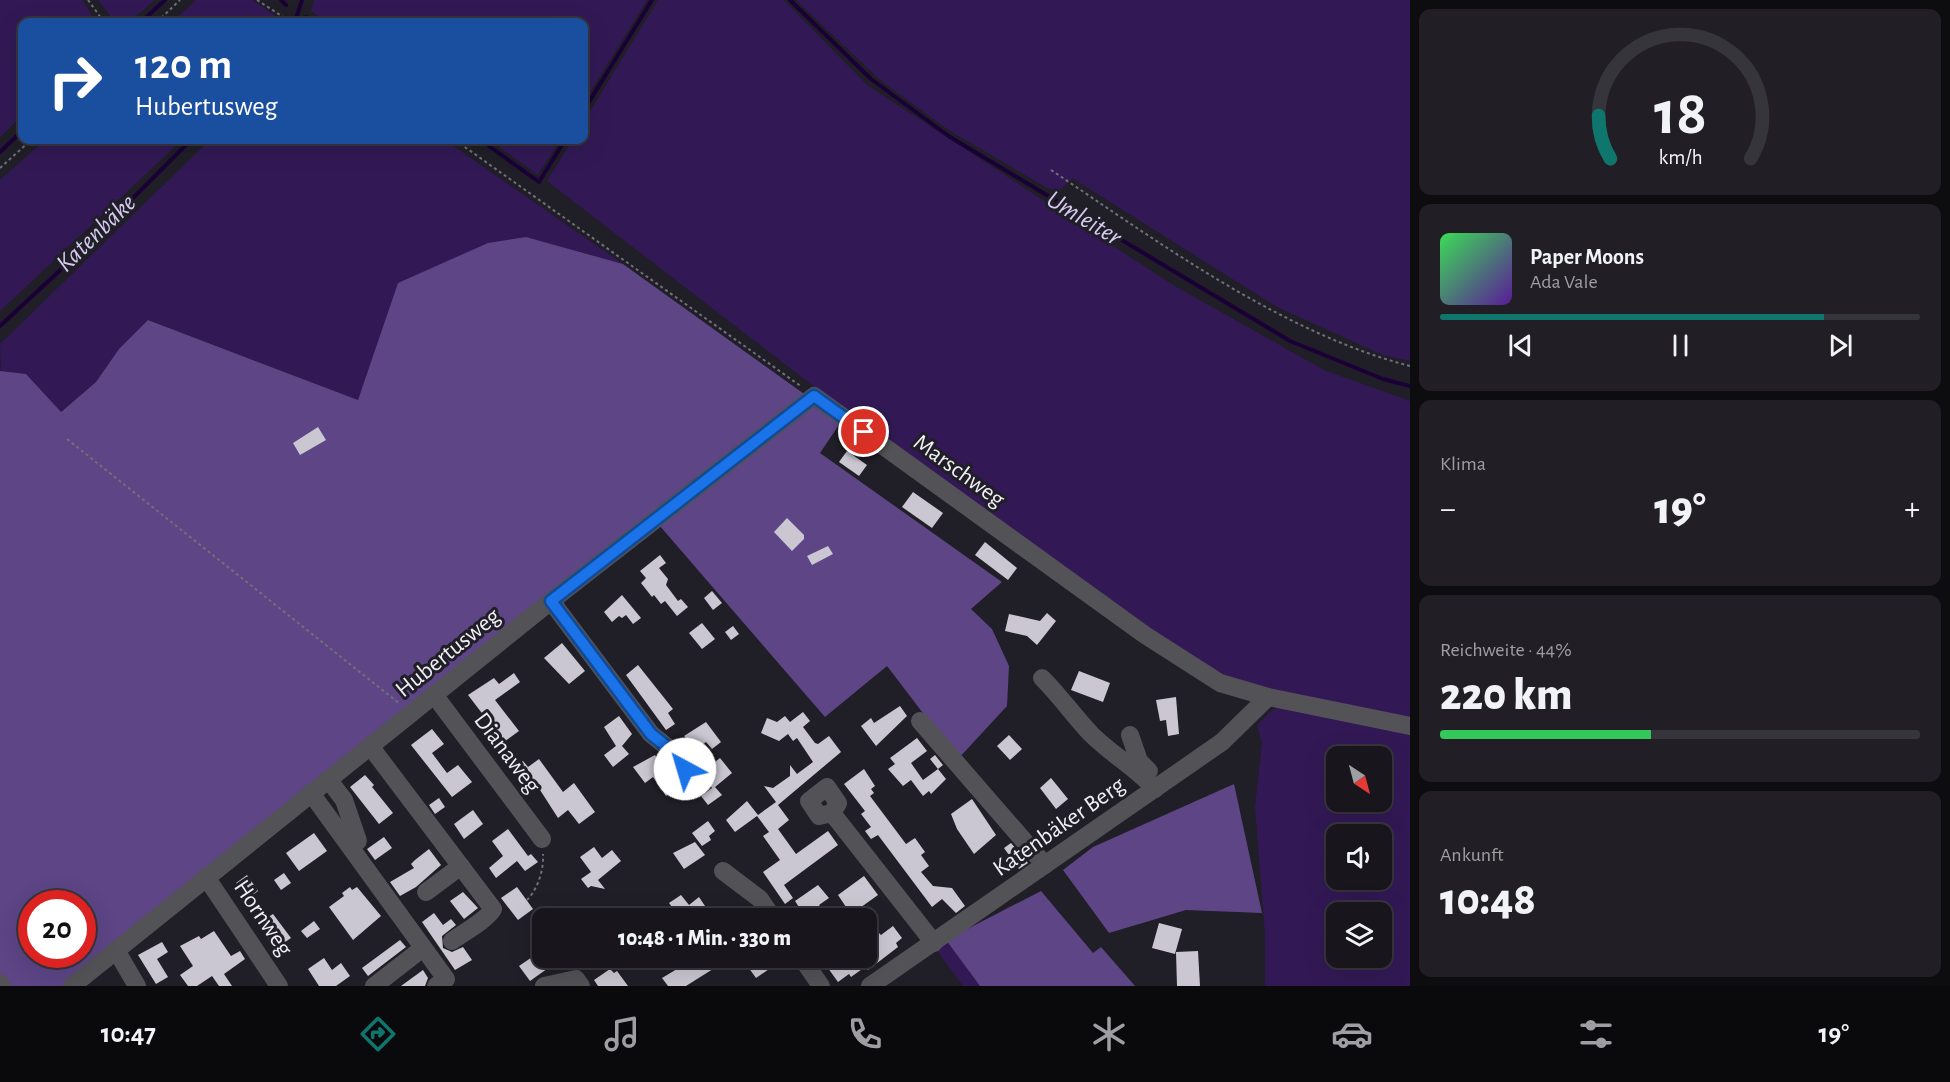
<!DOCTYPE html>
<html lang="de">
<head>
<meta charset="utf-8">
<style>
  body { margin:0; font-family:"Alegreya Sans",sans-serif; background:#211f25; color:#f1f3f6; height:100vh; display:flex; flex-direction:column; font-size:22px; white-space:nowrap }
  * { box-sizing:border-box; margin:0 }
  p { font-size:20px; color:#9f9fa3 }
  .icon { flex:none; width:33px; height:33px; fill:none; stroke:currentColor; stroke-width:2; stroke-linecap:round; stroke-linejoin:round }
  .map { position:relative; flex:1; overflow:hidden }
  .sheet { display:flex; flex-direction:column; gap:9px; padding:9px; background:#0d0c0f; width:540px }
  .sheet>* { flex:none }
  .banner { position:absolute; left:18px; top:18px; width:570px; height:126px; border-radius:12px; box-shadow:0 6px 24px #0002,0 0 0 2px #36353b; background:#1a4fa0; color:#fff; overflow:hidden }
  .needle { width:39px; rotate:144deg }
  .controls { position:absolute; left:1326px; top:746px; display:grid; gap:12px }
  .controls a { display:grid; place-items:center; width:66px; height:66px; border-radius:12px; background:#18161c; box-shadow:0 6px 24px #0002,0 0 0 2px #36353b; font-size:30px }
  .speed { position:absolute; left:18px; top:890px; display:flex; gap:12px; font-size:30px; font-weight:700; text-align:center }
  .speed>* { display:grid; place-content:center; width:78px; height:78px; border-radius:50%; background:#18161c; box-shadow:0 6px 24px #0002,0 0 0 2px #36353b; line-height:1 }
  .speed .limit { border:9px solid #d22; background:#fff; color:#111 }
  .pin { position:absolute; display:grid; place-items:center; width:51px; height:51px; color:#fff; margin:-26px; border:3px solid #fff; border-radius:50%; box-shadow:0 2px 6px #0007 }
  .me { position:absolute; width:66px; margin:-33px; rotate:321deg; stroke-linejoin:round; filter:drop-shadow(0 0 4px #0008) }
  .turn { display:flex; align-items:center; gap:21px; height:126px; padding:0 18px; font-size:27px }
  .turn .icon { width:78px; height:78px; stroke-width:2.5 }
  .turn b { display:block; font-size:42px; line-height:51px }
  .big { font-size:45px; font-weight:800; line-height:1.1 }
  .sheet .widget { flex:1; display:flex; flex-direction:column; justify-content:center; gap:9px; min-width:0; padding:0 21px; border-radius:12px; background:#211f25 }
  .sheet .dial { align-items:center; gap:0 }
  .dial svg { height:156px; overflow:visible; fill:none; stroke:#36353b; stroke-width:7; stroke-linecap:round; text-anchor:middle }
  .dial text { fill:#f1f3f6; stroke:none }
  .song { display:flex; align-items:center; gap:18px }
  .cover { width:72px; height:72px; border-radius:9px; background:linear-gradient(135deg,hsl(130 70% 55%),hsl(270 70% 35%)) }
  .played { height:6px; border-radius:3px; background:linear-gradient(90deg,#0f766e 80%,#36353b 80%) }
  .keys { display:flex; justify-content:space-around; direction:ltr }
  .heat { display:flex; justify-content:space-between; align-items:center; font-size:33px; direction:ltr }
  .charge { height:9px; border-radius:4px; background:linear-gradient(90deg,#34c759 44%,#36353b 0) }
  .trip { position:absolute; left:532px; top:908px; width:345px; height:60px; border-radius:12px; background:#18161c; box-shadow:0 6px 24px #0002,0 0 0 2px #36353b; font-weight:800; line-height:60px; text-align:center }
  .menu { display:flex; height:96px; justify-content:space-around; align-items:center; background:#0a090b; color:#9f9fa3 }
  .menu .icon { width:42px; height:42px }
  .menu .current { color:#0f766e }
  .menu b { font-size:27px; color:#f1f3f6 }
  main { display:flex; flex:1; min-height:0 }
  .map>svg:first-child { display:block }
  .green { fill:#321955; fill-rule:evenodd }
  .forest { fill:#5d4586; fill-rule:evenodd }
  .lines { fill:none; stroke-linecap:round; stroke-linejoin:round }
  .stream { stroke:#1a0037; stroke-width:4 }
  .building { fill:#cac7d2 }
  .path { stroke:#727077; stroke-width:2; stroke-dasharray:3 3; stroke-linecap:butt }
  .minor { stroke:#535256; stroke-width:18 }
  .route-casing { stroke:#114b97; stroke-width:15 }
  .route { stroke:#1a73e8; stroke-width:10 }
  .labels { text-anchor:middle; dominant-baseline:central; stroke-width:6; stroke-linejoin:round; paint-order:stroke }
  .street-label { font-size:24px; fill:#f1eff5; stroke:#201e26 }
  .water-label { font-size:26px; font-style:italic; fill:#d5caf0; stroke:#201e26 }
</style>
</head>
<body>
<main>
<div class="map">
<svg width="1410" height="986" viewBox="0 0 1410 986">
  <rect width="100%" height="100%" fill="#201e26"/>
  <g class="green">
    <path d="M0,0H82L97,22H22V116L0,137Z"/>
    <path d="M98,0H155L129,22H115Z"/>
    <path d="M196,0H252L275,15L274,22H172Z"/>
    <path d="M314,0H647L584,102V22H327L311,11Z"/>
    <path d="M658,0H784L867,85L1173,285L1324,370L1410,401V721L1222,680L816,388L547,181L572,140H584V121Z"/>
    <path d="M796,0H1410V361L1383,355L1277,307L1072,178L1059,191L1049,189L950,131L880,80Z"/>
    <path d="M45,140H182L0,311V180Z"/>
    <path d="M210,140H445L623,264L526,237L399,283L358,400L149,320L119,349L96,382L60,412L26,375L1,372L0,344Z"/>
    <path d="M489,140H560L538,175Z"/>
    <path d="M1283,706L1410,732V986H1265V935L1255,807L1262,743L1257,725L1273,709ZM1336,756H1382V801H1336ZM1336,834H1382V879H1336ZM1336,912H1382V957H1336Z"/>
    <path d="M946,940L980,986H963L935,948Z"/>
  </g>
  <g class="forest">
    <path d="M526,237L623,264L807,396L65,986H0V371L26,374L61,412L96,382L119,349L148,320L358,400L398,283L488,243ZM32,903H82V954H32Z"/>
    <path d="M808,404L841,422L820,453L1002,582L971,609L992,629L1009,666L1007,706L958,759L887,666L825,717L659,525Z"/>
    <path d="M1234,784L1262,913L1186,910L1109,933L1063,870L1093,847Z"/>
    <path d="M1041,891L1093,953L1101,947L1135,986H980L946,940Z"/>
  </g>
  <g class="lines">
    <g class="stream">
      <path d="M281,0L286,5"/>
      <path d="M790,0L871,79L950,137L1290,341L1383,379L1410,386"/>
      <path d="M306,17L315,22"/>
      <path d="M141,22L165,0"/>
      <path d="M295,22L302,0"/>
      <path d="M584,110L652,0"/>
      <path d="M489,146L539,182L565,140"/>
      <path d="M0,152L22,131"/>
      <path d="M0,326L68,263L191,140"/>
    </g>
  </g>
  <g class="building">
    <path d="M318,427L326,440L300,455L293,443Z"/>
    <path d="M847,451L867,465L859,476L839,462Z"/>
    <path d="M913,492L943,513L932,528L902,507Z"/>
    <path d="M787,518L804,535V539L792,551L774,532Z"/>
    <path d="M985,542L1017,568L1008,580L975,555Z"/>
    <path d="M828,546L833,554L812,565L807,556Z"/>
    <path d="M660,555L666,563L659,568L668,579L666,585L678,601L681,599L688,607L677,616L665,601L661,604L654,595L652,597L641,583L646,578L640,571Z"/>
    <path d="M712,591L722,603L713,610L704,598Z"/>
    <path d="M622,595L641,618L633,624L626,615L622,618L619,616L612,622L604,612Z"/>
    <path d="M1047,613L1056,621L1037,645L1027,636L1005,631L1009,614L1040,621Z"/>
    <path d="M702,623L715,639L702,649L689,633Z"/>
    <path d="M733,626L739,634L731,640L725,632Z"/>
    <path d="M562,643L585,671L569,684L544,658Z"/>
    <path d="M638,665L673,709L668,713L675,724L666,730L626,675Z"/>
    <path d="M1079,671L1110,683L1103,702L1071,690Z"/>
    <path d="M514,673L520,682L495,700L519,731L504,742L468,695L494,678L499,684Z"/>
    <path d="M1176,697L1179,734L1168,736L1166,720L1160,721L1156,700Z"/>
    <path d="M900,706L907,716L876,746L861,726L871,718L874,723Z"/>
    <path d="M803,712L810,721L803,727L815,743L818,744L829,736L841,752L778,805L789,820L778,829L796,854L828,831L838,845L784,885L793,898L785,904L763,872L780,860L763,836L769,832L757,816L735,832L726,820L747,801L758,815L776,802L764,786L773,788L790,776V765L797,774L813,762L797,738L793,741L788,734L779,741L761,733L767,718L777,722L785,716L790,722Z"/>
    <path d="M619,716L632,734L622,746L629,754L613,767L604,755L616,746L604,727Z"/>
    <path d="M706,722L721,742L712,749L706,742L696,750L684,736Z"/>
    <path d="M432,729L444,744L432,753L447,773L458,765L472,782L452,797L411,745Z"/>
    <path d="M1009,735L1022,749L1010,760L997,746Z"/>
    <path d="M917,738L927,751L911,763L923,780L938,769L946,779L931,794L929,791L923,796L911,780L903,786L888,769L895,764L890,758Z"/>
    <path d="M655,755L658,759L660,758L680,785L666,796L653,777L645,783L633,767Z"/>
    <path d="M935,755L943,765L938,769L930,759Z"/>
    <path d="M720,758L732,773L715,787L722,795L708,805L701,796L712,788L701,773Z"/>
    <path d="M539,759L563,792L574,783L595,812L579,824L568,810L558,818L533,779L525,785L512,769L523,761L528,767Z"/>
    <path d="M864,769L875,786L871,789L874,793L870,796L906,844L915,838L925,852L921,855L929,866L921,872L933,886L952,888L965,906L956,913L942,899L932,907L878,835L871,839L865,831L871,827L861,814L865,811L844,784Z"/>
    <path d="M365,775L374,785L372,787L393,813L379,824L350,787Z"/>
    <path d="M1051,778L1068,799L1056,809L1040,788Z"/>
    <path d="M439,798L445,807L435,814L429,805Z"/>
    <path d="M972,799L996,835L974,854L957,829L951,814Z"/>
    <path d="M473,810L483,824L464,839L454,824Z"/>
    <path d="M708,821L715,831L709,836L711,840L702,846L692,833Z"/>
    <path d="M508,829L528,856L531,854L538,862L525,871L517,861L496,878L489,868L503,856L492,841Z"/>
    <path d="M314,833L327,851L299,871L286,853Z"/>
    <path d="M384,837L392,848L375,860L367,849Z"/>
    <path d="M695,842L705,855L684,869L673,853Z"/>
    <path d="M1011,843L1028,863L1019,869L1004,848Z"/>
    <path d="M594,847L602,858L612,850L621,861L598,880L605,889L591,886L588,888L581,879L591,872L580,857Z"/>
    <path d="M429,849L441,865L416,887L400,896L390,882L414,868L411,864L415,860Z"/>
    <path d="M284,873L291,883L281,890L274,880Z"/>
    <path d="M247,875L258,891L247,899L236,883Z"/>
    <path d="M864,876L878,895L857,910L862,918H837L848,910L838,895Z"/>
    <path d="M818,885L829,898L819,905L824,912L815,918H806L795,901Z"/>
    <path d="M350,887L352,890L357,887L381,916L353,940L329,907L344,896L342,893Z"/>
    <path d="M517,887L533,909L518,920L501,898Z"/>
    <path d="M463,892L478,908L464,919L450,901Z"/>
    <path d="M681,895L689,905L699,897L707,909L695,918H680L669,903Z"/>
    <path d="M434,913L443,925L451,919L456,925L442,936L443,948L452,952L463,947L472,960L455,970L422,922Z"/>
    <path d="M273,914L291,938L275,949L258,924Z"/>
    <path d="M314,921L320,929L307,938L301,931Z"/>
    <path d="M1159,923L1182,929L1175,954L1152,948Z"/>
    <path d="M893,926L902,938L896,943L898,947L868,970L865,967L851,977L849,974L838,982L820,957H867V940L878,932L881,935Z"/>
    <path d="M214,931L231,956L240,951L245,959L224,974L232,986H219L212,976L197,986H188L180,975L193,966L180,946L199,936L201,939Z"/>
    <path d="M400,940L406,947L368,976L362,968Z"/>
    <path d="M162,942L168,952L157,959L168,977L156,984L138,955Z"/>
    <path d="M541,951L551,966L530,981L519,966Z"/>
    <path d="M1198,951L1200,986H1177L1176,952Z"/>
    <path d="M697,957H732L686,986H668L662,978Z"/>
    <path d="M741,957H765L772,967L756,978Z"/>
    <path d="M324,958L332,970L341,963L350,976L336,986H319L308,969Z"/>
    <path d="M610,969L614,973L617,971L628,986H598L594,980Z"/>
    <path d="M423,970L428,978L425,986H401Z"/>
  </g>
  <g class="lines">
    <g class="path">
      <path d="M88,0L104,22"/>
      <path d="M257,0L291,22"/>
      <path d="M157,22L180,0"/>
      <path d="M455,140L802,387"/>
      <path d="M0,168L31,140"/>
      <path d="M1051,170C1160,243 1282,333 1410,366"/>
      <path d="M67,439L400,704"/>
      <path d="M527,900C538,889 544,869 543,854"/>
    </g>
    <g class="minor">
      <path d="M551,601L651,734L666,746L685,769"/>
      <path d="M1042,678C1060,696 1074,716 1091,734C1111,754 1136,768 1155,789"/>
      <path d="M435,696L542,839"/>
      <path d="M920,721L1045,865"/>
      <path d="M1130,735L1139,761L1149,771"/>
      <path d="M370,746L493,909C488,919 463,933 452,941"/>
      <path d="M328,779L344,800L358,841"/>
      <path d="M311,793L446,979L436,986"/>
      <path d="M832,813L819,816L809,801L827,787L838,803L832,813L934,943"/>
      <path d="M723,871L760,899L773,918"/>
      <path d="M206,877L279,986"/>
      <path d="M426,892L461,866"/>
      <path d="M116,950L137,986"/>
      <path d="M801,957L821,986"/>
      <path d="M0,983L2,986"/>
      <path d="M72,986L551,601L814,396L1145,635L1220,683L1268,697L1410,726"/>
      <path d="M374,986L423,948"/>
      <path d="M544,986L576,979L581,986"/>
      <path d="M870,986L1222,742L1268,697"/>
    </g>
  </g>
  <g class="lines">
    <defs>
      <path id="route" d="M685,769L666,746L651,734L551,601L814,396L864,432"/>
    </defs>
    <use href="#route" class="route-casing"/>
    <use href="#route" class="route"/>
  </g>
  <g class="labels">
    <g class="street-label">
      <text transform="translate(959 471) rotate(36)">Marschweg</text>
      <text transform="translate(448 653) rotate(-39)">Hubertusweg</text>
      <text transform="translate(507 753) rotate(53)">Dianaweg</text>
      <text transform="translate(1059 827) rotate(-35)">Katenbäker Berg</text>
      <text transform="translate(263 918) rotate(56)">Hornweg</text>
    </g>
    <g class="water-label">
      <text transform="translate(1084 218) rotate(31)">Umleiter</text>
      <text transform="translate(96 233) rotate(-44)">Katenbäke</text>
    </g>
  </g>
</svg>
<div class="controls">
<a><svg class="needle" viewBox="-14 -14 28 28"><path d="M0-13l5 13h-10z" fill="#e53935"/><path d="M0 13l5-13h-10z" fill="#9f9fa3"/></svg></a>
<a><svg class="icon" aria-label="sound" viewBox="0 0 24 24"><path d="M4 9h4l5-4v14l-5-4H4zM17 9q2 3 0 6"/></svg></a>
<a><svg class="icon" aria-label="layers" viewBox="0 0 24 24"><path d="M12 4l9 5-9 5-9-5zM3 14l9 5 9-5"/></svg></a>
</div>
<div class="speed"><div class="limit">20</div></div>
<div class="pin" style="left:864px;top:432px;background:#d93025"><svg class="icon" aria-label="arrive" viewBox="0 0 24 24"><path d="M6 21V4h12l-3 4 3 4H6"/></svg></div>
<svg class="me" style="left:685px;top:769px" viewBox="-20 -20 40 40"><circle r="19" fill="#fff"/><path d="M0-13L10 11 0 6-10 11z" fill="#1a73e8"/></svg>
<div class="trip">10:48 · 1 Min. · 330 m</div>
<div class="banner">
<div class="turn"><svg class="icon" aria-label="right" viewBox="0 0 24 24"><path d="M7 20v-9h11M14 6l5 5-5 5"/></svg><div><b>120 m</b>Hubertusweg</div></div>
</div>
</div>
<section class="sheet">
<div class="widget dial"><svg viewBox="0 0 100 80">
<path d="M14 69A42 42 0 1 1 86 69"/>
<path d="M14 69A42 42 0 0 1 8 47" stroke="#0f766e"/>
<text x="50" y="56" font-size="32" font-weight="700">18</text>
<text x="50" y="72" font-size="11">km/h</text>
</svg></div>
<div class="widget">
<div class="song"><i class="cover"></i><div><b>Paper Moons</b><p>Ada Vale</p></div></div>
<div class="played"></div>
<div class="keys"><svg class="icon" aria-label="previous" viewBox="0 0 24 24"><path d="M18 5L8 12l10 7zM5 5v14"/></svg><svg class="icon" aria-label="pause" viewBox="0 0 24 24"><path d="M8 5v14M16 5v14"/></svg><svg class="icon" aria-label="next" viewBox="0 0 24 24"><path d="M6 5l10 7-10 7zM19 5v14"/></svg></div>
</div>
<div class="widget"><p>Klima</p>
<div class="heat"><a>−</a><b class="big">19°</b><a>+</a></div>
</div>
<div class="widget"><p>Reichweite · 44%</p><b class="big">220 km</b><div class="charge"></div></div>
<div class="widget"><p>Ankunft</p><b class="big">10:48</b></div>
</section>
</main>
<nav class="menu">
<b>10:47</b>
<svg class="icon current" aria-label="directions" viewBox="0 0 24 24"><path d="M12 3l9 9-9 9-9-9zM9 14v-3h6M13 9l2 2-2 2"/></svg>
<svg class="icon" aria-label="music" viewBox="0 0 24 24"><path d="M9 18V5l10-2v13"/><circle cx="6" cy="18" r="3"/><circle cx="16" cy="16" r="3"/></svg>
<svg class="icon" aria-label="phone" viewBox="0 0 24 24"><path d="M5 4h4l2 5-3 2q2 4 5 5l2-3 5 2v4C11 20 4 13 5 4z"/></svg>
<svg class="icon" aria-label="climate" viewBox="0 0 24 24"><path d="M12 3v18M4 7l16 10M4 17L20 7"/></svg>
<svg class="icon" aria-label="car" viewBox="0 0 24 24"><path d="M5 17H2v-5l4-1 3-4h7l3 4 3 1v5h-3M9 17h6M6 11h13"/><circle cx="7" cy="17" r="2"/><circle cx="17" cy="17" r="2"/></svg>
<svg class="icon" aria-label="filters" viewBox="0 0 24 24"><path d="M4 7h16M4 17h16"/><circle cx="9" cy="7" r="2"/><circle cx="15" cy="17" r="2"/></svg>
<b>19°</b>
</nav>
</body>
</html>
